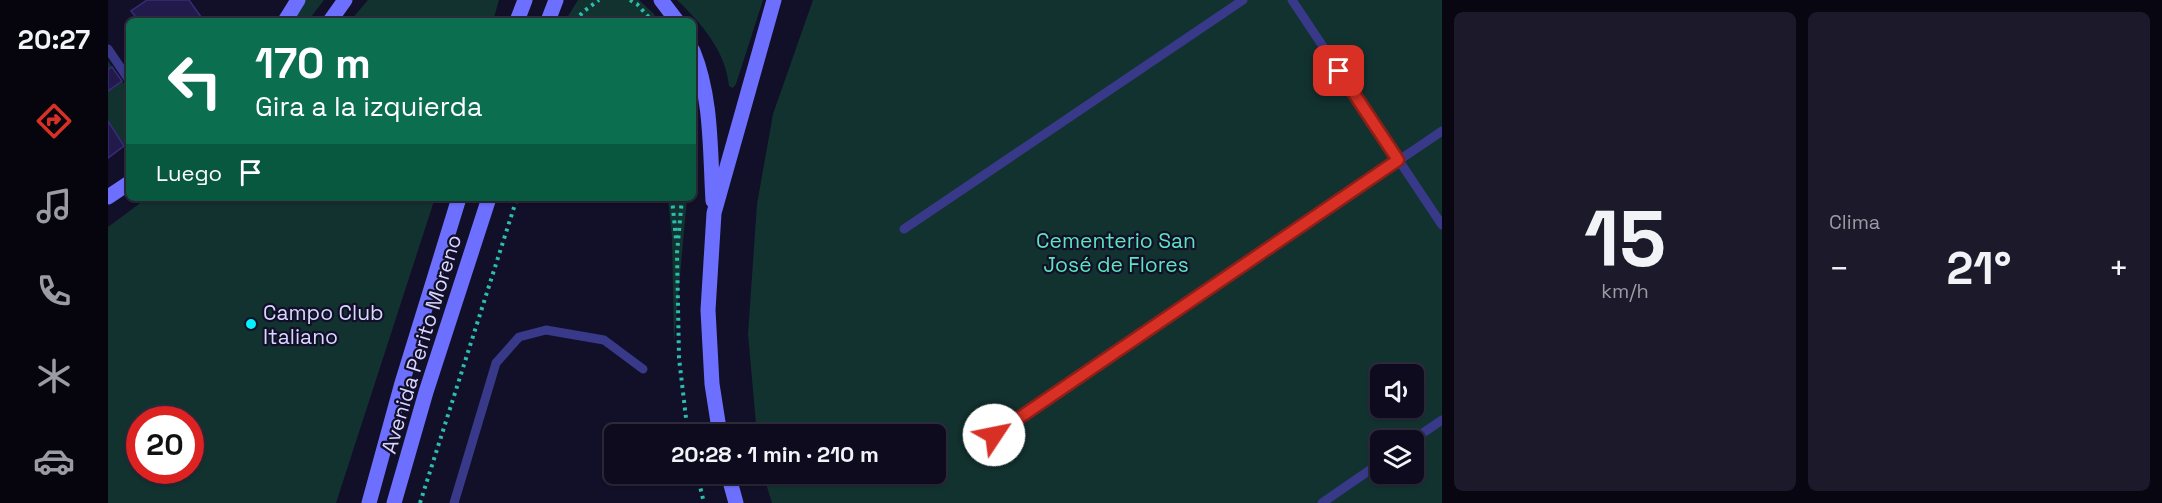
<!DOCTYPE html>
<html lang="es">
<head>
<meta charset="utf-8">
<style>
  body { margin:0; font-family:"Space Grotesk",sans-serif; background:#1c192b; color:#f1f3f6; height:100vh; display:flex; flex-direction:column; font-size:22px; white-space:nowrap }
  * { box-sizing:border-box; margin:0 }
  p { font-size:20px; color:#9b9ba4 }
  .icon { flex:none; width:33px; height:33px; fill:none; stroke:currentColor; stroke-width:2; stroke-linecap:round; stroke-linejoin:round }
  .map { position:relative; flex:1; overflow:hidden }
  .drawer { display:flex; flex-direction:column; gap:12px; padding:12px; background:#080610; width:720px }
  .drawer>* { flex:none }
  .hud { position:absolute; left:18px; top:18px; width:570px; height:183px; border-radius:9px; box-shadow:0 2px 4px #0004,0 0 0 2px #2e2b3c; background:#0b6e4f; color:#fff; overflow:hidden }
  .tools { position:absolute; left:1262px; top:364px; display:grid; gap:12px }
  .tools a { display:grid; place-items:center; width:54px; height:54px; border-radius:9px; background:#0e0b1e; box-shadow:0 2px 4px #0004,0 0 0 2px #2e2b3c; font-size:30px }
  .speed { position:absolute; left:18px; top:406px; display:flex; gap:12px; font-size:30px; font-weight:700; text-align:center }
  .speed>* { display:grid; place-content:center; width:78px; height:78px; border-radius:50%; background:#0e0b1e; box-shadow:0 2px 4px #0004,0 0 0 2px #2e2b3c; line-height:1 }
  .speed .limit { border:9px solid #d22; background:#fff; color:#111 }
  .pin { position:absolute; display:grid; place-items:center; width:51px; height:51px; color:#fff; margin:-26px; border-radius:12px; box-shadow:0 3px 9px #0006 }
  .me { position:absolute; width:66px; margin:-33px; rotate:56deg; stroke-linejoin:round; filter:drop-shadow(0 0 4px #0008) }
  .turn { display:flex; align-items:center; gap:21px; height:126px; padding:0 30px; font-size:27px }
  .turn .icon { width:78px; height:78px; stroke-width:2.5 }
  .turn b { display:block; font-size:42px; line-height:51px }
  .then { display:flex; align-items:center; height:57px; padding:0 30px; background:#0003; gap:12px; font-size:22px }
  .big { font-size:45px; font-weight:600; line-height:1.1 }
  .drawer .tile { flex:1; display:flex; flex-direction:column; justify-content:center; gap:9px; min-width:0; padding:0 21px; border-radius:9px; background:#1c192b }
  .drawer .dial { align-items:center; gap:0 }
  .dial b { font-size:78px; line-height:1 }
  .heat { display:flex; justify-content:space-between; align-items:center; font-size:33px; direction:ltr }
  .drawer .tiles { flex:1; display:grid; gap:12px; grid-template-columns:repeat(2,1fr) }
  .trip { position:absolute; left:496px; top:424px; width:342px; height:60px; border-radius:9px; background:#0e0b1e; box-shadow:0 2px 4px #0004,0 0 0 2px #2e2b3c; font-weight:600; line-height:60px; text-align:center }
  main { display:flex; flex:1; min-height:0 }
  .dock { display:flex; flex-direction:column; width:108px; justify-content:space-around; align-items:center; background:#06040c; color:#9b9ba4 }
  .dock .icon { width:42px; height:42px }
  .dock .selected { color:#d93025 }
  .dock b { font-size:27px; color:#f1f3f6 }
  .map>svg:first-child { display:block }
  .green { fill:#123230; fill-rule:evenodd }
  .building { fill:#221a4a; stroke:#372c77; stroke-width:1.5 }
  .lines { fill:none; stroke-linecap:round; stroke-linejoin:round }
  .path { stroke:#2bbeae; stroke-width:4; stroke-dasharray:3 4.5; stroke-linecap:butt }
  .lane { stroke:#383989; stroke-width:9 }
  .secondary { stroke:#6d70ff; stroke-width:15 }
  .route-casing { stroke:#8d1f18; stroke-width:15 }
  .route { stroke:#d93025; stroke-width:10 }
  .poi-dot { fill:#02f2ff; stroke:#120f28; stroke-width:2 }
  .labels { text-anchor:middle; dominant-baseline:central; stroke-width:4.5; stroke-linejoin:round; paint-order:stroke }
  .park-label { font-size:21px; fill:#5de4bc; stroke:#120f28 }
  .poi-label { font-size:21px; fill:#d9d6ff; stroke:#120f28; text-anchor:start }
  .street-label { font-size:21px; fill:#d9d6ff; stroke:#120f28 }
</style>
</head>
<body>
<main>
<nav class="dock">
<b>20:27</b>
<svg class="icon selected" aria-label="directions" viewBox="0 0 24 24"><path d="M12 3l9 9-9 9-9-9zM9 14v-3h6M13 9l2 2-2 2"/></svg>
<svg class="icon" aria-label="music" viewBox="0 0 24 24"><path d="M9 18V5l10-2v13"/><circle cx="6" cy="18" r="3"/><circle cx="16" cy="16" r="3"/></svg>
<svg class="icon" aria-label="phone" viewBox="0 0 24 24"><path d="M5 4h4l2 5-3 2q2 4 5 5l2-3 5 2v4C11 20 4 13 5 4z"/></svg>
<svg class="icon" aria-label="climate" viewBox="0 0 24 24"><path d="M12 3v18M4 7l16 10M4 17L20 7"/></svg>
<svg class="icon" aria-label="car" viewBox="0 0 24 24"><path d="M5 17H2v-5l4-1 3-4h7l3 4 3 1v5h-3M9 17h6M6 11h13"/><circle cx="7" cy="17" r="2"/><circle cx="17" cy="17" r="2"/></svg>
</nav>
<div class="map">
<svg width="1334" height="503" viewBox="0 0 1334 503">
  <rect width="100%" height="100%" fill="#120f28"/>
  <g class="green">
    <path d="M196,0H216L200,21H182Z"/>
    <path d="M260,0H391L385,21H242Z"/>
    <path d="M470,0H531L546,14L550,21H457Z"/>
    <path d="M569,0H655L628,84L625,88L621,86C618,51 593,23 569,0Z"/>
    <path d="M705,0H1334V503H664L655,474H828V435H649L640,334L649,204L665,114ZM1272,375H1305V408H1272ZM1272,441H1305V474H1272Z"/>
    <path d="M0,61L21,91V143L0,158Z"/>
    <path d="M39,198H327L228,503H0V227ZM32,420H82V471H32Z"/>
    <path d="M560,198H579L566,343L564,238Z"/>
  </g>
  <g class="building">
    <path d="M39,0H81L96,21H31L23,11Z"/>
    <path d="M4,67L14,81L0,91V69Z"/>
    <path d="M0,121L16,146L0,158Z"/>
  </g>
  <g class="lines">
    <g class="path">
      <path d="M522,0L529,4L544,21"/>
      <path d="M467,21L475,12L491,0"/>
      <path d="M564,198L568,239"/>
      <path d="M574,198L569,253L571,358L580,435"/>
      <path d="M589,474L596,503"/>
      <path d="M312,503L409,198"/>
    </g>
    <g class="lane">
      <path d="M1184,0L1334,225"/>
      <path d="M0,49L21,80"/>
      <path d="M796,229L1135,0"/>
      <path d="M886,435L1334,131"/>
      <path d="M1303,441L1334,420"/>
      <path d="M346,503L388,363L411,337L438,330L496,340L535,369"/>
      <path d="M1214,503L1272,463"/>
    </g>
    <g class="secondary">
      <path d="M553,0L569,21"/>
      <path d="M177,21L190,0"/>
      <path d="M222,21L237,0"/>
      <path d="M409,21L417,0"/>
      <path d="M440,21L448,0"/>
      <path d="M585,51C604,97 602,152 605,201"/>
      <path d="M0,197L21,183"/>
      <path d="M612,435L604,384L600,310L606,213L666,0"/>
      <path d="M620,474L628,503"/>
      <path d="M261,503L294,383L351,198"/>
      <path d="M286,503L318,392L381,198"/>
    </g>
  </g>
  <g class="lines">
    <defs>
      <path id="route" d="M886,435L1290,160L1231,71"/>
    </defs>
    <use href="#route" class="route-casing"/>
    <use href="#route" class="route"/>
  </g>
  <circle class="poi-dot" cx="143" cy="324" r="6"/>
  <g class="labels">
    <g class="park-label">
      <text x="1008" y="240">Cementerio San<tspan x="1008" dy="24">José de Flores</tspan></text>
    </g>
    <g class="poi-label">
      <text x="155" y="312">Campo Club<tspan x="155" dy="24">Italiano</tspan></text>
    </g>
    <g class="street-label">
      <text transform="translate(313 344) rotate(-73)">Avenida Perito Moreno</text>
    </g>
  </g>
</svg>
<div class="tools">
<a><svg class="icon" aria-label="sound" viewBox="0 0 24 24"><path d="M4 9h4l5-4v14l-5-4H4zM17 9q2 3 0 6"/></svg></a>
<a><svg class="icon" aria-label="layers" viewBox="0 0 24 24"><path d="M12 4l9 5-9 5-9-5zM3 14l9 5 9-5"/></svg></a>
</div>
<div class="speed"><div class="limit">20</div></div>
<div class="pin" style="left:1231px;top:71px;background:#d93025"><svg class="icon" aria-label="arrive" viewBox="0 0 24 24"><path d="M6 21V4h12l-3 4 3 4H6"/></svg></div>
<svg class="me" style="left:886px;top:435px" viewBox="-20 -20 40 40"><circle r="19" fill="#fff"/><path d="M0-13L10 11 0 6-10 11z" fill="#d93025"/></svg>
<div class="trip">20:28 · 1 min · 210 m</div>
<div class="hud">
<div class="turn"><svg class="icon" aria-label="left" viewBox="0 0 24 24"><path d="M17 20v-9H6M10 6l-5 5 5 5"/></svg><div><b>170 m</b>Gira a la izquierda</div></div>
<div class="then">Luego<svg class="icon" aria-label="arrive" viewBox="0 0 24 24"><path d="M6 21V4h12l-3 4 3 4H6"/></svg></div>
</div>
</div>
<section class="drawer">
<div class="tiles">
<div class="tile dial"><b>15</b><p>km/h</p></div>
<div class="tile"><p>Clima</p>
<div class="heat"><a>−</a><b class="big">21°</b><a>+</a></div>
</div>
</div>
</section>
</main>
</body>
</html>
